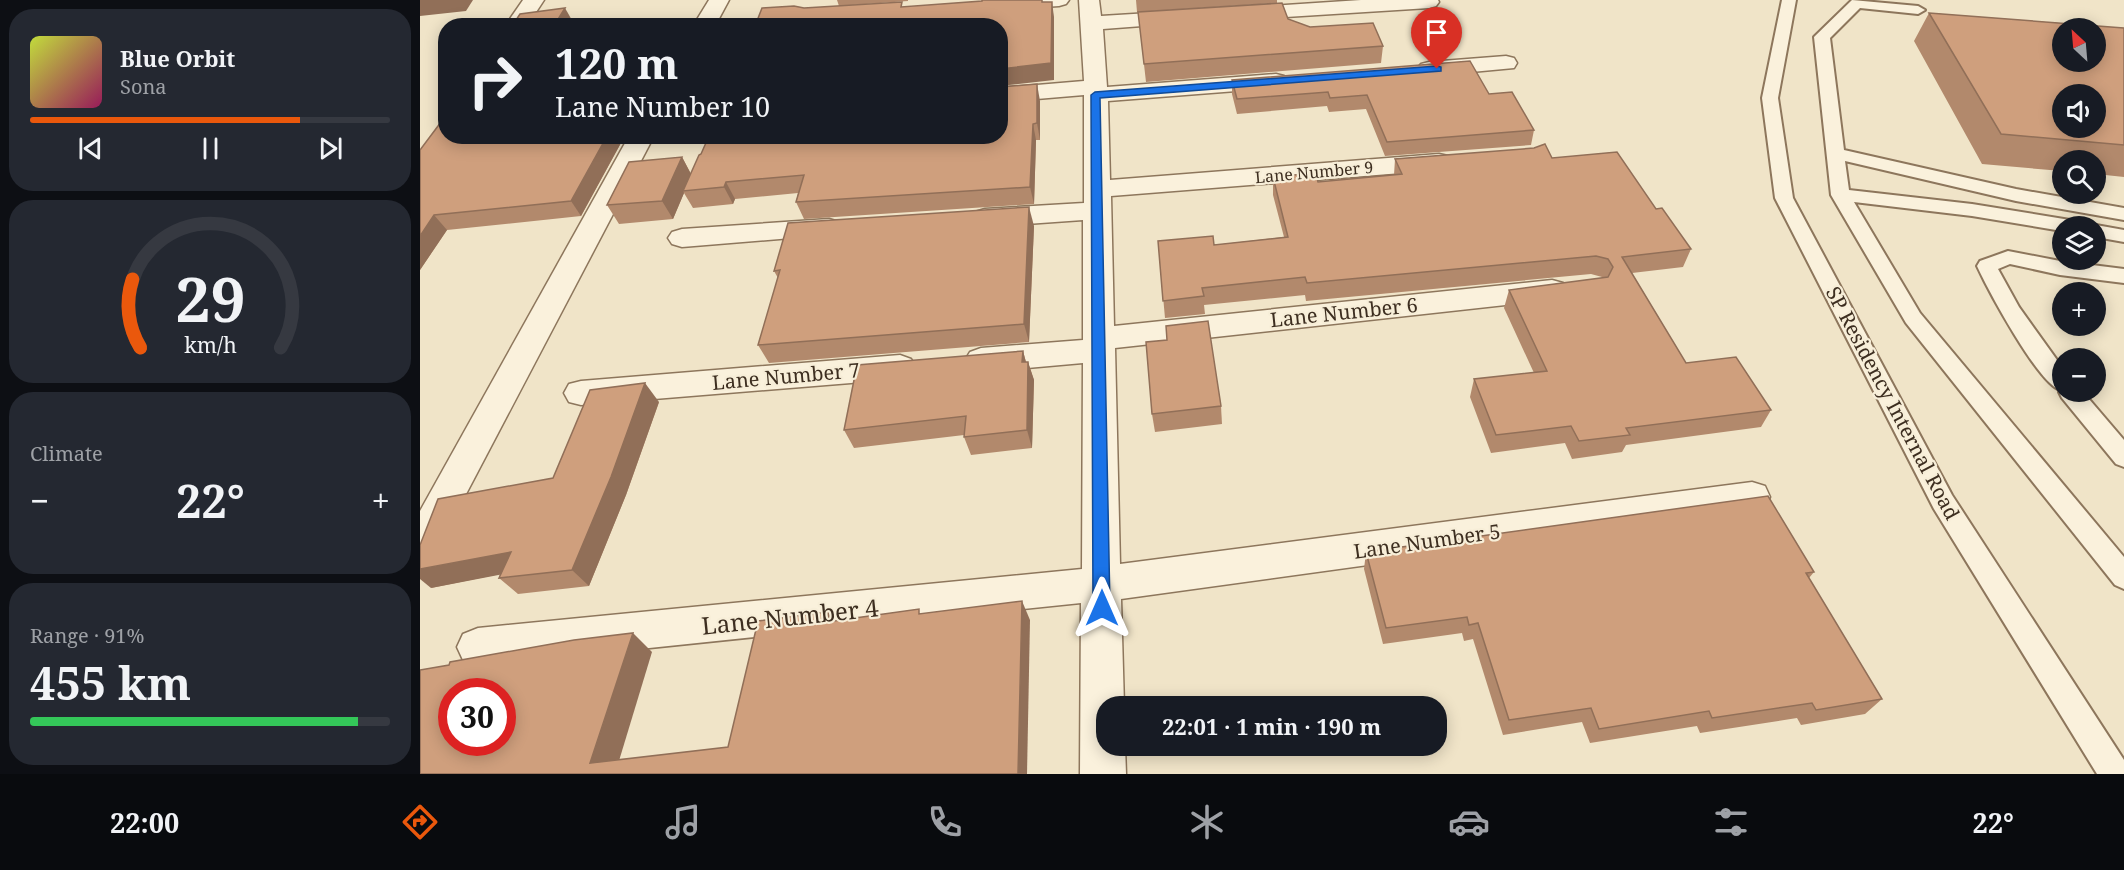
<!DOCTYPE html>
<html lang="en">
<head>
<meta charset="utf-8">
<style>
  body { margin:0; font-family:"Noto Serif",serif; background:#242831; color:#f1f3f6; height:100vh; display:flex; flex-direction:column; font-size:22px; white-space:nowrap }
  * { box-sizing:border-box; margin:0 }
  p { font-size:20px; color:#9ea1a6 }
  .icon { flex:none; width:33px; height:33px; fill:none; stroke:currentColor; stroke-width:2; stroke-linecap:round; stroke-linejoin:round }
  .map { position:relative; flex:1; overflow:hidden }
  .details { display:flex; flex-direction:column; gap:9px; padding:9px; background:#0d0f14; width:420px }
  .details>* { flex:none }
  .top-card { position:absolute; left:18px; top:18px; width:570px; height:126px; border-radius:24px; box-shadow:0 3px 15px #0003; background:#171b24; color:#f1f3f6; overflow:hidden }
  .needle { width:39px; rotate:334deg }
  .controls { position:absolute; left:1632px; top:18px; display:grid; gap:12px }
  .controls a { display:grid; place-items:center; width:54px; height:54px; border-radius:50%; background:#171b24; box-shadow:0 3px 15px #0003; font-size:30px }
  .speed { position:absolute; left:18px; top:678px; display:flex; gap:12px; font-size:30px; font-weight:700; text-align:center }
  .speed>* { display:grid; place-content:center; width:78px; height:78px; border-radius:50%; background:#171b24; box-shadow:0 3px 15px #0003; line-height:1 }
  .speed .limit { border:9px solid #d22; background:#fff; color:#111 }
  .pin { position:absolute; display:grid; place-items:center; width:51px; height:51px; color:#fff; margin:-62px -26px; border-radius:50% 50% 50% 0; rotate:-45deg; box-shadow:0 0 6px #0007 }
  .pin .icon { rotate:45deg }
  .me { position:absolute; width:66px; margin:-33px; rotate:0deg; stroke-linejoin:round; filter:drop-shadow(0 0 4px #0008) }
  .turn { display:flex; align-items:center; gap:21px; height:126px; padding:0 18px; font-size:27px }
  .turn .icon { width:78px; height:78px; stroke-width:2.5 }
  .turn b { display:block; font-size:42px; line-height:51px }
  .big { font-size:45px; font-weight:700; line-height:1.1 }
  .details .widget { flex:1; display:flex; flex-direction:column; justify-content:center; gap:9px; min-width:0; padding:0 21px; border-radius:24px; background:#242831 }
  .details .dial { align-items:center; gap:0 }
  .dial svg { height:156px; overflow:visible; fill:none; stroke:#363941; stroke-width:7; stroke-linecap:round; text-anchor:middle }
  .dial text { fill:#f1f3f6; stroke:none }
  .song { display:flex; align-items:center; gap:18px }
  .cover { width:72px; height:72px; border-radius:9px; background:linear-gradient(135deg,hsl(70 70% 55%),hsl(330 70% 35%)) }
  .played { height:6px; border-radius:3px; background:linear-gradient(90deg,#ea580c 75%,#363941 75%) }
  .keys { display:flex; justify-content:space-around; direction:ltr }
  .heat { display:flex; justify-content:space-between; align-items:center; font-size:33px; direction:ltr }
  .charge { height:9px; border-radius:4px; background:linear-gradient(90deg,#34c759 91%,#363941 0) }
  .trip { position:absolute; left:676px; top:696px; width:351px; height:60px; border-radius:24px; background:#171b24; box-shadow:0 3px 15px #0003; font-weight:700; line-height:60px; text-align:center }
  .tab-bar { display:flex; height:96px; justify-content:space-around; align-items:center; background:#090b0e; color:#9ea1a6 }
  .tab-bar .icon { width:42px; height:42px }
  .tab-bar .on { color:#ea580c }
  .tab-bar b { font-size:27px; color:#f1f3f6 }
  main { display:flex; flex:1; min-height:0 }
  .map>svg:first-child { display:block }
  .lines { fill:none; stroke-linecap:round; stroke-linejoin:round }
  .service-casing { stroke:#8d765c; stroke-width:4 }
  .minor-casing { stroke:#8d765c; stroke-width:3 }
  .service { fill:#faf1dc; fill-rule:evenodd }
  .minor { fill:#faf1dc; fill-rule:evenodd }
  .wall { fill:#b2896c }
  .shaded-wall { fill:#916f58 }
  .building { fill:#cf9f7d; stroke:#916f58; stroke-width:1.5; fill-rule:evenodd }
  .route { fill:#1a73e8; stroke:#114b97; stroke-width:1.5 }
  .labels { text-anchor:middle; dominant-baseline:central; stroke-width:4.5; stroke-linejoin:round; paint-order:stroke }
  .far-street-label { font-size:16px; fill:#3d2e20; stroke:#f7eed8 }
  .street-label { font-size:20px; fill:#3d2e20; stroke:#f7eed8 }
  .near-street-label { font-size:24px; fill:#3d2e20; stroke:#f7eed8 }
</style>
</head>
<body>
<main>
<section class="details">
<div class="widget">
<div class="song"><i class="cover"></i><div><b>Blue Orbit</b><p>Sona</p></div></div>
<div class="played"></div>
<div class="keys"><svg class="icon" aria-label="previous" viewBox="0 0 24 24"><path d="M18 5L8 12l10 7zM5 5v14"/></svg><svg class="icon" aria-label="pause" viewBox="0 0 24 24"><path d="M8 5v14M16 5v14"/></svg><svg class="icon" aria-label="next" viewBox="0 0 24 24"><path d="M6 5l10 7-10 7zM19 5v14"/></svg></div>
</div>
<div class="widget dial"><svg viewBox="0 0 100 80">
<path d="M14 69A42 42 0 1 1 86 69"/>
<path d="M14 69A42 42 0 0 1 10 34" stroke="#ea580c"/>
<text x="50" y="56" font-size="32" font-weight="700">29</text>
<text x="50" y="72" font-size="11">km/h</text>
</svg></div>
<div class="widget"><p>Climate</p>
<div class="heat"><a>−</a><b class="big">22°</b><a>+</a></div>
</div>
<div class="widget"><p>Range · 91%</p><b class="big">455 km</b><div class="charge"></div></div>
</section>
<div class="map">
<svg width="1704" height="774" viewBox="0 0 1704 774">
  <rect width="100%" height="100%" fill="#f0e4c8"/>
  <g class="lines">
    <defs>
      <g id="service">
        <path d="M1362,0H1376L1358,98L1373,198L1532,495L1704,760V774H1677L1514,509L1355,198L1342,98Z"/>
        <path d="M1432,0L1498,6L1505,10L1498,14L1440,8L1410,38L1424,150L1596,189L1704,208V220L1596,201L1425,161L1429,190L1552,204L1650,220L1657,222L1660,226H1642V231L1552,216L1434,202L1500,313L1704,557V589L1695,585L1486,323L1411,195L1394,37Z"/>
        <path d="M1676,225L1704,230V242L1676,237V226H1670Z"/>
        <path d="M1588,251L1640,261L1704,269V283L1640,275L1590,264L1578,269L1599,307L1642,367V392H1663L1704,440V467L1696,464L1642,398L1639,392L1640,390C1618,383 1568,290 1557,266L1560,261Z"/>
      </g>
      <g id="minor">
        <path d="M103,0H124L107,26H85Z"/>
        <path d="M289,0H309L295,26H273Z"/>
        <path d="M570,0H649L646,4L639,6L578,10L571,8L567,4Z"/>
        <path d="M659,0H679L681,16L762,11L770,12L773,17L770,22L762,23L683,29L687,87L856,74L864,76L868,81L864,86L856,88L688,101L690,180L1019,154L1028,156L1032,162L1028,168L1019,170L691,196L694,326L1132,280L1143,283L1147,290L1143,297L1132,300L695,348L700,564L1332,482L1345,486L1350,497L1345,508L1332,512L701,599L704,706H687V746H705L706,774H660L661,603L58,666L43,660L37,647L43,634L58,628L662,569L663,363L561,372L550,368L545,360L550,352L561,348L663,340V220L565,227L555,224L551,218L555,212L565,209L664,203V95L580,102V88L664,81Z"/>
        <path d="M941,0H1018L1019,2L1016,6L1009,8L820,20L812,19L809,14L812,9L820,8Z"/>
        <path d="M1086,56L1094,58L1097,63L1094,68L1009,76L1001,74L997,69L1001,64L1009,62Z"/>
        <path d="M209,136H234L13,557L0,562V511Z"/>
        <path d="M409,219L419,222L423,228L419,234L262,247L252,244L248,238L252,232L262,229Z"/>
        <path d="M480,355L491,359L496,367L491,375L480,379L161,405L149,402L144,393L149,384L161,381Z"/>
      </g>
    </defs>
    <use href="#service" class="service-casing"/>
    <use href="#minor" class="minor-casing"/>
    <use href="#service" class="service"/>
    <use href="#minor" class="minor"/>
  </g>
  <g class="wall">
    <path d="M417,0H488V1L419,6Z"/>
    <path d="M716,0H857V3L717,12Z"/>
    <path d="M718,12L868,19L890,27L963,46L961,63L726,82Z"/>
    <path d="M1509,13L1704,28V177L1676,174V160H1642V171L1562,164L1494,41Z"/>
    <path d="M812,80L1069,94L1114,130L1111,145L965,156L946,109L909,112L907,106L817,114L812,94Z"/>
    <path d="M620,101V140H616L614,204L384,219L376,202L378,193L315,199L313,204L273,208L264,193L253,219L199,224L187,205L262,157L271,174Z"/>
    <path d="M21,122L26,136H200L202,141L161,216L27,230L0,270Z"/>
    <path d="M1132,158L1236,209L1271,249L1263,267L1212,273L1266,363L1351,410L1341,427L1206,445L1202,452L1152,459L1145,443L1071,453L1050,397L1054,379L1114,373L1084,308L1089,290L1182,278V277L1171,274L886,301L885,295L784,305L785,314L745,318L738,241L794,245L864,237L853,195V177L898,182L974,175L975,159Z"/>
    <path d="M614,226L609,342L349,363L338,345L358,278L354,271Z"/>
    <path d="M747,340L801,406L802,424L735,432L732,414Z"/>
    <path d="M603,351L606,362H608L614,380L612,448L551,455L544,437V435L434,448L424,430Z"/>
    <path d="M239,402L206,495L169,586L98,594L79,578L80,574L11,588L133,478Z"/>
    <path d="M946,552L1394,572L1389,578L1462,699L1445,714L1381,725L1377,718L1280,733L1277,726L1170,743L1162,722L1083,735L1053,639L1044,641L1042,633L963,644L944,569Z"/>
  </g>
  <g class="shaded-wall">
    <path d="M0,0H53L46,11L0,16Z"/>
    <path d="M632,2L634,17V80L580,86V69Z"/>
    <path d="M145,8L153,22L151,26H134Z"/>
    <path d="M617,84L620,101V140L617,123Z"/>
    <path d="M613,124L616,140L614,204L610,187Z"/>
    <path d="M187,136H200L202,141L161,216L151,201Z"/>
    <path d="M262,157L272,176L263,191L264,193L253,219L242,201Z"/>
    <path d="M306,182L315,199L313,204L304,187Z"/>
    <path d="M609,207L614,226L609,342L604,324Z"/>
    <path d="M14,215L27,230L0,270V236Z"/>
    <path d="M603,351L608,370L602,362Z"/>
    <path d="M608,362L614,380L612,448L607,430Z"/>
    <path d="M225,383L239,402L206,495L169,586L152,570Z"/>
    <path d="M91,552L110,569L11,588L0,579V569Z"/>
    <path d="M602,601L610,620L607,774H598Z"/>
    <path d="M408,612L421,631L406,622Z"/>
    <path d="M213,633L232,652L195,774L170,763Z"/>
  </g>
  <g class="building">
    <path d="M562,0H622V2H632L631,63L580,69V26H335L342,8L374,6L384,8L482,2L481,7L562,1Z"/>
    <path d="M862,3L868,19L890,27L953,23L963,46L724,64L718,12Z"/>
    <path d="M145,8L134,26H92L100,14Z"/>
    <path d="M1509,13L1704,28V145L1581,134ZM1642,28H1676V62H1642ZM1642,94H1676V128H1642Z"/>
    <path d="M1050,61L1069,94L1092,92L1114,130L967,142L947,95L910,98L908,92L817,99L812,80Z"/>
    <path d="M617,84V123L613,124L610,187L376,202L384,175L306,182L304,187L263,191L279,155L281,154L289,136H580V87Z"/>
    <path d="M26,112V136H187L151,201L14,215L0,236V150L21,122L20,119Z"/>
    <path d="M1125,144L1132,158L1197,152L1236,209L1242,208L1271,249L1202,257L1266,363L1316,357L1351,410L1206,428L1210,435L1159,441L1151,426L1076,435L1054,379L1127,371L1089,290L1188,277L1193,267L1188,259L1176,256L887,283L885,277L782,288L784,296L743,301L738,241L793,236L794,245L868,237L853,177L895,173L898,182L982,174L975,159L1114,148Z"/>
    <path d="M262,157L242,201L187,205L209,162Z"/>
    <path d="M609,207L604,324L338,345L360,270L354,271L368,223Z"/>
    <path d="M788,321L801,406L732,414L726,342L747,340L746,326Z"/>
    <path d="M603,351L602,362H608L607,430L544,437L546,416L424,430L437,365Z"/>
    <path d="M225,383L191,477L152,570L79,578L91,552L0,569V545L18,499L133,478L170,390Z"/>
    <path d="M1348,496L1394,572L1386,573L1462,699L1396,710L1392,703L1292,718L1289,711L1179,729L1171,708L1089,720L1058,623L1049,625L1047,617L966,628L946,552Z"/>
    <path d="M602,601L598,774H0V670L29,665L30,662L154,640L213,633L170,763L308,747L338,621L408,612L406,622L499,609V614ZM32,692H82V742H32Z"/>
  </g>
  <path class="route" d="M1017,66L1021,67V71L680,98L690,608L688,613L682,615L676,613L673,608L671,95L675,92Z"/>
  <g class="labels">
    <g class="far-street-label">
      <text transform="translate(894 172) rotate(-5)">Lane Number 9</text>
    </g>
    <g class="street-label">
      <text transform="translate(924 312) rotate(-6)">Lane Number 6</text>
      <text transform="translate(366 376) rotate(-5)">Lane Number 7</text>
      <text transform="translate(1473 403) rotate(62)">SP Residency Internal Road</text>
      <text transform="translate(1007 541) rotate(-8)">Lane Number 5</text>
    </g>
    <g class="near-street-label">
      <text transform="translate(370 616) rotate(-6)">Lane Number 4</text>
    </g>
  </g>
</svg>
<div class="controls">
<a><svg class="needle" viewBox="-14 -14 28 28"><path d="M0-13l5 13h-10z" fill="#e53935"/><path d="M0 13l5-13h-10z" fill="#9ea1a6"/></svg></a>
<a><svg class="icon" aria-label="sound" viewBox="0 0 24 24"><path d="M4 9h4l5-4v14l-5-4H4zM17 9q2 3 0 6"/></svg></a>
<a><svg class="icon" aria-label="search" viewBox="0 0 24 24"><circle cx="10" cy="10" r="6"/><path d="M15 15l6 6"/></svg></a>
<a><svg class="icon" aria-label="layers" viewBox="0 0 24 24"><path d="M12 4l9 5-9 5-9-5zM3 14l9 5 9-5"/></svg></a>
<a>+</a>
<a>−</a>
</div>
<div class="speed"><div class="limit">30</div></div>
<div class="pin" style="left:1017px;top:69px;background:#d93025"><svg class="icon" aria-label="arrive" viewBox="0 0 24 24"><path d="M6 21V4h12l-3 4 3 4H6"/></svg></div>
<svg class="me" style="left:682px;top:608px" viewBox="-20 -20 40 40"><path d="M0-17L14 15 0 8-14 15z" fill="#1a73e8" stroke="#fff" stroke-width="4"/></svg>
<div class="trip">22:01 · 1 min · 190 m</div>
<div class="top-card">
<div class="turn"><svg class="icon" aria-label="right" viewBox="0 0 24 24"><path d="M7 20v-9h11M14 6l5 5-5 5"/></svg><div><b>120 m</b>Lane Number 10</div></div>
</div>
</div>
</main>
<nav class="tab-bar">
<b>22:00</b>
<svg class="icon on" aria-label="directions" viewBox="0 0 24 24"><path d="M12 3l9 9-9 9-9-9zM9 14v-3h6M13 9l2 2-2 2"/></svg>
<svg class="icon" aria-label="music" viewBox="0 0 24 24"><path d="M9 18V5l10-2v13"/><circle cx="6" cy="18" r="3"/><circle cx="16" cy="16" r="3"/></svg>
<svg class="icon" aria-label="phone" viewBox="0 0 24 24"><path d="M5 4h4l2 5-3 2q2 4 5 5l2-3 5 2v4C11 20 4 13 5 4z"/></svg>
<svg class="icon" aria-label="climate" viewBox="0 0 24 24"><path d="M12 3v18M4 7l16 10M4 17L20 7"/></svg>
<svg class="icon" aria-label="car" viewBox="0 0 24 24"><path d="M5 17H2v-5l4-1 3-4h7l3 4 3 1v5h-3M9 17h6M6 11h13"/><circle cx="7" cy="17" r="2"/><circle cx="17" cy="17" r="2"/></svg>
<svg class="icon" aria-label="filters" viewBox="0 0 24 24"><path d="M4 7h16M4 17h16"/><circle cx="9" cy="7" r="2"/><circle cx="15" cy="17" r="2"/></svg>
<b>22°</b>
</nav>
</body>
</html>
